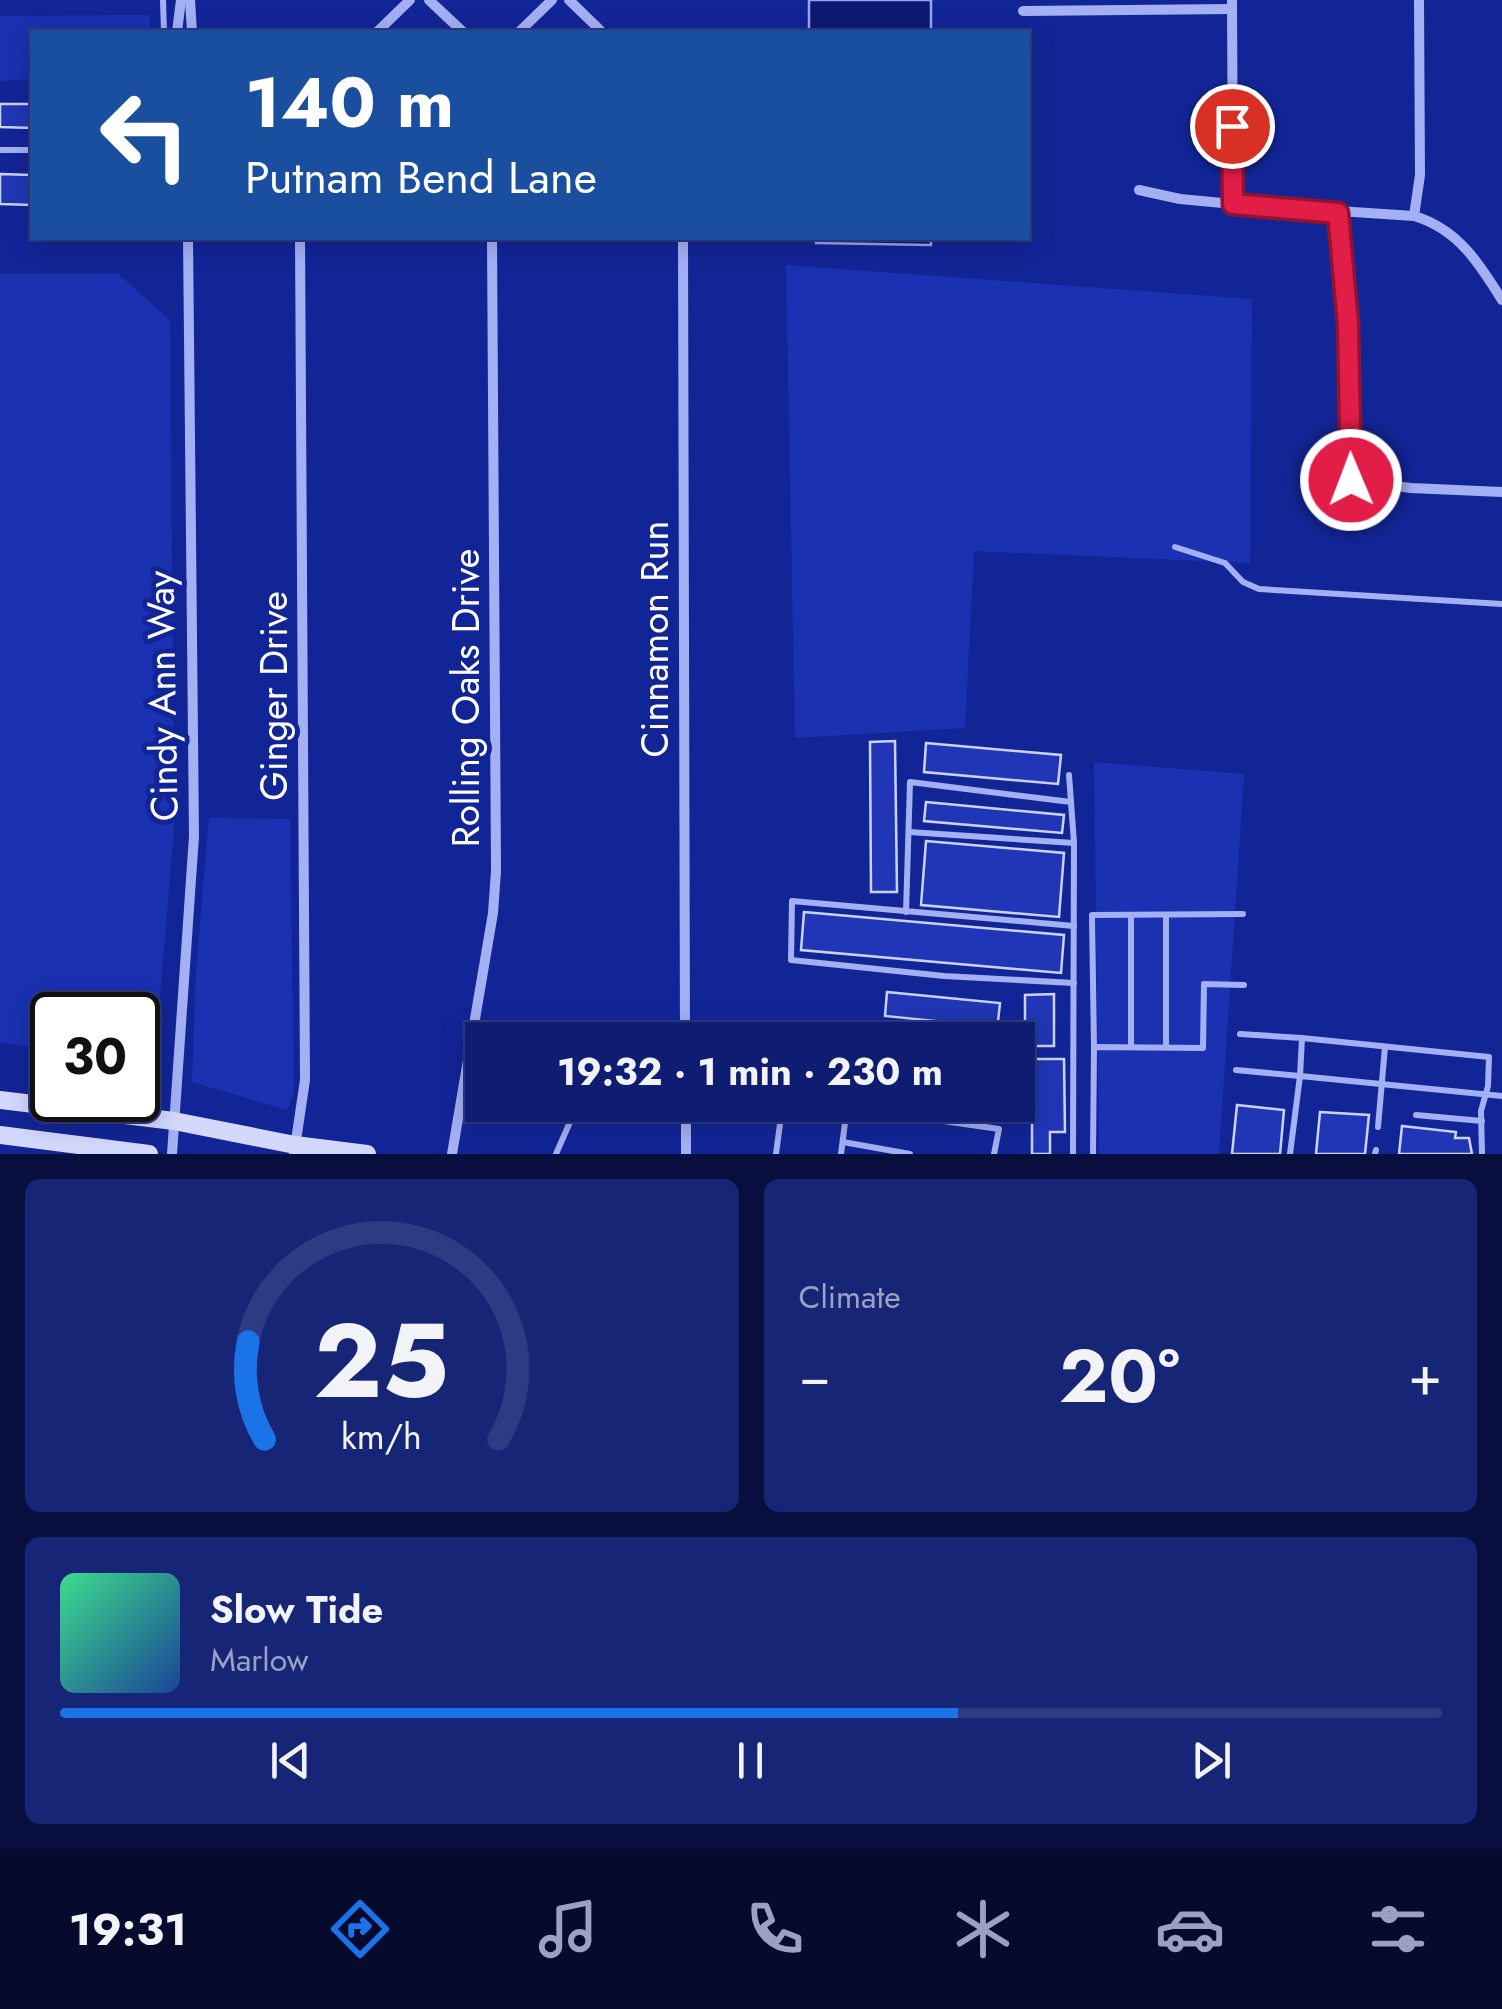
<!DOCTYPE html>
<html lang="en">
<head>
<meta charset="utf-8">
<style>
  body { margin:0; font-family:Jost,sans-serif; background:#172576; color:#f1f3f6; height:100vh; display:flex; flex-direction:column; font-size:38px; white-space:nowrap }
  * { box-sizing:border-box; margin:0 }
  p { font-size:32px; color:#9ba1c3 }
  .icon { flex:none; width:55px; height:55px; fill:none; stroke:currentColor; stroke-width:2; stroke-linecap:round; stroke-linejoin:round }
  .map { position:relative; height:1154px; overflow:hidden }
  .details { display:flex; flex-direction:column; gap:25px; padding:25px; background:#080f3e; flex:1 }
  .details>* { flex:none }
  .hud { position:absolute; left:30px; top:30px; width:1000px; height:210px; border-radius:0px; box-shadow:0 5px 25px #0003,0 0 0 2px #2e3a84; background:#1a4fa0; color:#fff; overflow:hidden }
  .speed { position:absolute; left:30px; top:992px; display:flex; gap:20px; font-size:50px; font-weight:700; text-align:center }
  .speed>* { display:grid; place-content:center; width:130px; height:130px; border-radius:50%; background:#0e1c71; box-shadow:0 5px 25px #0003,0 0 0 2px #2e3a84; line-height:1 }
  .speed .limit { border:5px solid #111; border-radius:15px; background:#fff; color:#111 }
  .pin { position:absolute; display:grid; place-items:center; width:85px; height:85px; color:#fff; margin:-42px; border:5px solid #fff; border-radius:50%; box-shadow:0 2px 10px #0007 }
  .me { position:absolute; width:110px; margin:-55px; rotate:359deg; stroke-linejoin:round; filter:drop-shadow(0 0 8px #0008) }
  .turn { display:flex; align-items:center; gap:35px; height:210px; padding:0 50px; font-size:45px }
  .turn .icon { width:130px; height:130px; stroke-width:2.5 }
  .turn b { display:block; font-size:70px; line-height:85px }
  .big { font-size:75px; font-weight:700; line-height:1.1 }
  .details .tile { flex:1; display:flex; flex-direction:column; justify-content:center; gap:15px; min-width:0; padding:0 35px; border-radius:15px; background:#172576 }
  .details .dial { align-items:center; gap:0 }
  .dial svg { height:260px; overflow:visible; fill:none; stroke:#2e3a84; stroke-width:7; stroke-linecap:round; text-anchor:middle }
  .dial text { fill:#f1f3f6; stroke:none }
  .song { display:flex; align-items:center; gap:30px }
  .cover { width:120px; height:120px; border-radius:15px; background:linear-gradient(135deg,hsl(150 70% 55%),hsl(220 70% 35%)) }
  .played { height:10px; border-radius:5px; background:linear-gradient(90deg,#1a73e8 65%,#2e3a84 65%) }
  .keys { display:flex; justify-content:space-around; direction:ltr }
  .heat { display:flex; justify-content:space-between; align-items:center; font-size:55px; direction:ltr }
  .details .tiles { flex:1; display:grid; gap:25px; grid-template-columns:1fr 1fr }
  .tile:last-child { grid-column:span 2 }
  .trip { position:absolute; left:465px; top:1022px; width:570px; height:100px; border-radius:0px; background:#0e1c71; box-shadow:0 5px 25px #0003,0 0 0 2px #2e3a84; font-weight:700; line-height:100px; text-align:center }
  .tab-bar { display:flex; height:160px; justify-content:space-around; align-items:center; background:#060b2d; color:#9ba1c3 }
  .tab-bar .icon { width:70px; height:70px }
  .tab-bar .current { color:#1a73e8 }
  .tab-bar b { font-size:45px; color:#f1f3f6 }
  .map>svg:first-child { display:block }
  .green { fill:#1a31b1 }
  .water { fill:#0b1973; stroke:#95a5f6; stroke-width:2.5 }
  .building { fill:#2036b6; stroke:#cbd3fd; stroke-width:2.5 }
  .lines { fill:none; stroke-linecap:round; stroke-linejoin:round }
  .lane { stroke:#a3b0f3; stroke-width:6 }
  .street { stroke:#a3b0f3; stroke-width:10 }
  .secondary { stroke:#d3d8fd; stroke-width:18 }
  .route-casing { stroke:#92132f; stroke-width:25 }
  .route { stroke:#e11d48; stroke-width:18 }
  .labels { text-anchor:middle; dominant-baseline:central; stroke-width:10; stroke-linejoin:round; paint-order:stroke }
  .street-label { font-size:38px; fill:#fff; stroke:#122597 }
</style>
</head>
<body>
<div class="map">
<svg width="1502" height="1154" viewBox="0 0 1502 1154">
  <rect width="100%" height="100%" fill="#122597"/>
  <g class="green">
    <path d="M149,15L151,32H32V79L0,81V16Z"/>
    <path d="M786,265L1252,299L1250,563L974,551L965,728L795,738Z"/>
    <path d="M0,274H118L170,320L174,830L154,1067L138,1065V1015H52V1051L0,1042Z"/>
    <path d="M1094,762L1244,774L1219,1154H1099Z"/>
    <path d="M209,818L290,819L294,1092L287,1110L192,1082L196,973Z"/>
  </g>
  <g class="water">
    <rect x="809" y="0" width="122" height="32"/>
    <path d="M815,238H931V245L816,243Z"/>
  </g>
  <g class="building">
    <path d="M0,104H32V128L0,127Z"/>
    <path d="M0,174L32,175V205L0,204Z"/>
    <path d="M895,741L897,892H871L870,742Z"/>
    <path d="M926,743L1061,755L1058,784L924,772Z"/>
    <path d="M926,802L1064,815L1062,833L924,821Z"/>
    <path d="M926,841L1064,853L1059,917L921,905Z"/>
    <path d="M804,912L1064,935L1061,973L801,950Z"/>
    <path d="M887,992L1000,1003L996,1040H974L975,1025L885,1016Z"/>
    <path d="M1054,994V1046H1025V995Z"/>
    <path d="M1032,1059H1064L1065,1132H1050V1154H1032Z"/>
    <path d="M1237,1105L1284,1110L1280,1154H1232Z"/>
    <path d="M1320,1112L1369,1115L1365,1154H1316Z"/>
    <path d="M1402,1126L1456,1132L1455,1138H1469L1472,1154H1399Z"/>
  </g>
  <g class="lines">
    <g class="lane">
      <path d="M163,0L164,32"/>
      <path d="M0,150H32"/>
      <path d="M1175,547L1225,563L1243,582L1259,589L1502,604"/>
      <path d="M1069,775L1074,843L1073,1154"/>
      <path d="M909,832L1074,843"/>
      <path d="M906,912L910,782L1071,802"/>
      <path d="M1131,915V1047"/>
      <path d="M1074,983L944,976L791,960L792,901L1074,926"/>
      <path d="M1302,1038L1489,1057L1488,1086L1481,1111L1482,1154"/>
      <path d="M1094,1047L1092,915L1243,914"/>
      <path d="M1166,1047V915"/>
      <path d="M1236,1070L1300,1076L1302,1038L1240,1034"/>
      <path d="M823,1105L847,1107"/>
      <path d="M1416,1115L1482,1121"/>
      <path d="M1378,1127L1385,1047"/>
      <path d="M843,1142L910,1154"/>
      <path d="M556,1154L570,1122L583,1113H686"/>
      <path d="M776,1154L780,1124L787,1105"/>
      <path d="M841,1154L847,1107L999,1129L994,1154"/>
      <path d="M1093,1154L1094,1047L1203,1048L1204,984L1244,985"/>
      <path d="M1290,1154L1300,1076L1502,1096"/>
      <path d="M1375,1154L1376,1150"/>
    </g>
    <g class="street">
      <path d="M190,0L192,32"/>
      <path d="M429,0L463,32"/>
      <path d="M569,0L602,32"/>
      <path d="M1232,0L1233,204"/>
      <path d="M1023,11L1232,9"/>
      <path d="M177,32L181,0"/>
      <path d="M377,32L410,0"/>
      <path d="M519,32L552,0"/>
      <path d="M1139,190L1180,199L1233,204L1414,216C1458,229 1479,263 1502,300"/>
      <path d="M1338,213L1348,324L1351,480L1411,488L1502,492"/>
      <path d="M1414,216L1420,175L1419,0"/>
      <path d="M683,238L685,1040"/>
      <path d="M172,1154L194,836L188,238"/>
      <path d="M294,1154L305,1080L300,238"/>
      <path d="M452,1154L493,913L496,871L492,238"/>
      <path d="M686,1154V1105"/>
    </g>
    <g class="secondary">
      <path d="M0,1100L174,1121L295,1145L367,1154"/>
      <path d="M0,1135L149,1154"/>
    </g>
  </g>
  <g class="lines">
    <defs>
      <path id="route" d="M1232,126L1233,204L1338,213L1348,324L1351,480"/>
    </defs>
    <use href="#route" class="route-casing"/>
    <use href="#route" class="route"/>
  </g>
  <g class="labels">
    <g class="street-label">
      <text transform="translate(654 639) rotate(-90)">Cinnamon Run</text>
      <text transform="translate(162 696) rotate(-91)">Cindy Ann Way</text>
      <text transform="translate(273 696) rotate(-90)">Ginger Drive</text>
      <text transform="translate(465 698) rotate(-90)">Rolling Oaks Drive</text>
    </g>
  </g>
</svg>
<div class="speed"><div class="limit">30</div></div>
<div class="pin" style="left:1232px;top:126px;background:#d93025"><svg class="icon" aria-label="arrive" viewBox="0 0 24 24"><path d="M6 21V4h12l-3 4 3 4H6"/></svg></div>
<svg class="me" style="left:1351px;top:480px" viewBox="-20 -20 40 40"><circle r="17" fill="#e11d48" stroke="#fff" stroke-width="3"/><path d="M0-11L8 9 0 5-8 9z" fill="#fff"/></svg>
<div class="trip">19:32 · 1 min · 230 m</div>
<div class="hud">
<div class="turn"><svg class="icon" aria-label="left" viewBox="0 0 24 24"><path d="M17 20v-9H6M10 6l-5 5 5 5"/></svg><div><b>140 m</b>Putnam Bend Lane</div></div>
</div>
</div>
<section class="details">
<div class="tiles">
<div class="tile dial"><svg viewBox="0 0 100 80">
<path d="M14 69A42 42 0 1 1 86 69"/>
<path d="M14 69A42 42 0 0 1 9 39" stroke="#1a73e8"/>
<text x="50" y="56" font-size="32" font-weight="700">25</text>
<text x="50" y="72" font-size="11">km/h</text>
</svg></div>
<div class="tile"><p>Climate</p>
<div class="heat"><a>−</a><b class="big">20°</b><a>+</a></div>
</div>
<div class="tile">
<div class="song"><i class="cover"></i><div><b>Slow Tide</b><p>Marlow</p></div></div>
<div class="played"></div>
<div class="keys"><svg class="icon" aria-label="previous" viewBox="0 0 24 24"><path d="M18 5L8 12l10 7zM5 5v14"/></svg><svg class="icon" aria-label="pause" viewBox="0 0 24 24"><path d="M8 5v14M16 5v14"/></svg><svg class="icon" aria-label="next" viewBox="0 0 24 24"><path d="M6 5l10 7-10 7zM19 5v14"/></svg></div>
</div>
</div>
</section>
<nav class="tab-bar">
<b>19:31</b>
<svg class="icon current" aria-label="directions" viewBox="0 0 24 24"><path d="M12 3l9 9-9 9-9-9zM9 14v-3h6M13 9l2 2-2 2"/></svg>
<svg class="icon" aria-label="music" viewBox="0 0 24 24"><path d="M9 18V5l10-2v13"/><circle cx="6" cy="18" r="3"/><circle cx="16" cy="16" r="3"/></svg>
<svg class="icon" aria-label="phone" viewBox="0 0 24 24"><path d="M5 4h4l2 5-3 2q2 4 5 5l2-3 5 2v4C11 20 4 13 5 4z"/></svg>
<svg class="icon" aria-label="climate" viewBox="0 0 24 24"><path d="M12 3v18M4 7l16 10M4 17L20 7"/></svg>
<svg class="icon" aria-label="car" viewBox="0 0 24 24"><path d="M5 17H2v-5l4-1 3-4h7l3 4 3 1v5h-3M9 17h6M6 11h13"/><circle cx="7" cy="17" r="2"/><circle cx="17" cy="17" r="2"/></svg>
<svg class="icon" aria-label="filters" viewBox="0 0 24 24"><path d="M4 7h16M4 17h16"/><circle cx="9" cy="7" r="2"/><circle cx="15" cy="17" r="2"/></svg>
</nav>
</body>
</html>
